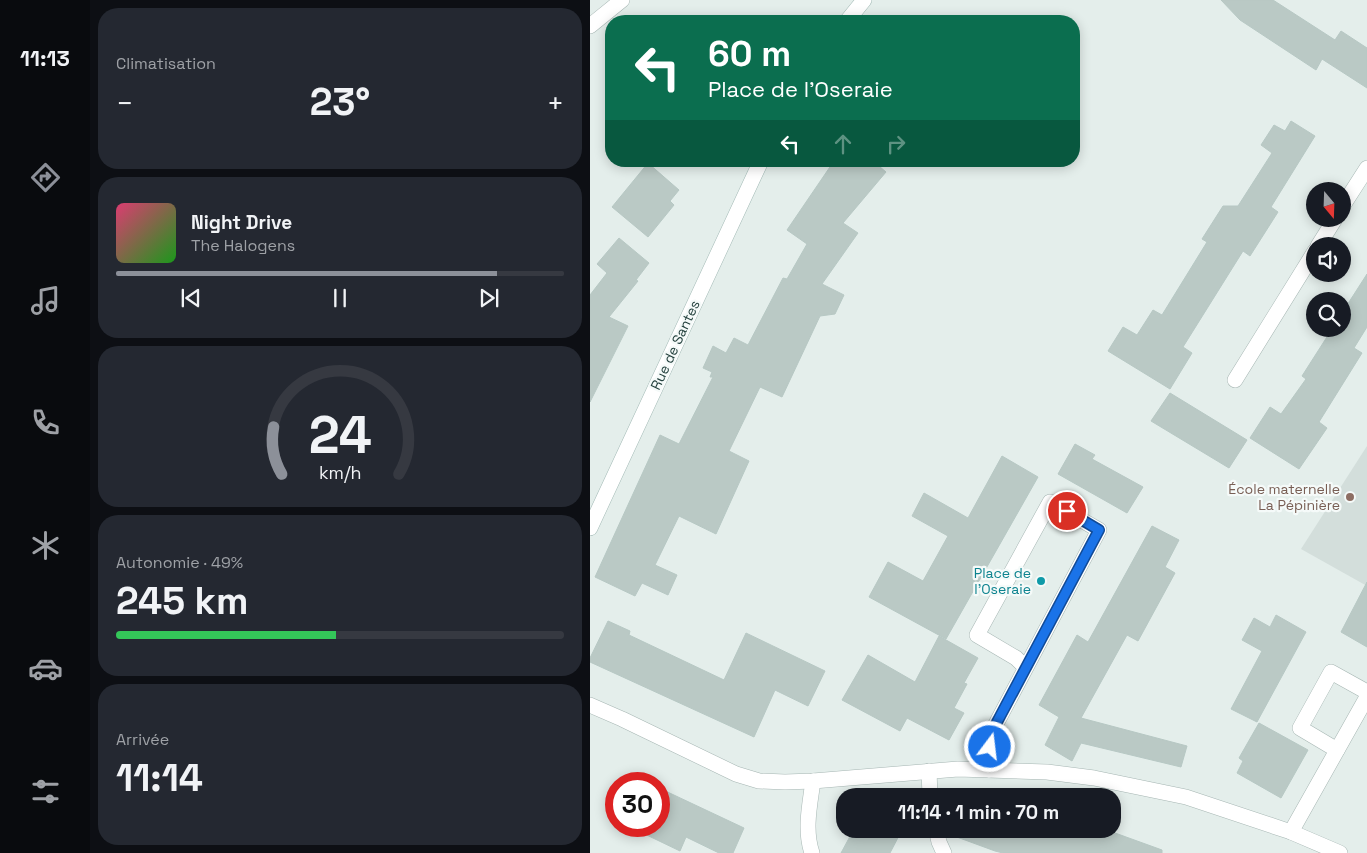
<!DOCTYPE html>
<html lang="fr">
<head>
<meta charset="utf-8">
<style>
  body { margin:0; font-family:"Space Grotesk",sans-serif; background:#242831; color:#f1f3f6; height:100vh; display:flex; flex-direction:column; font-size:19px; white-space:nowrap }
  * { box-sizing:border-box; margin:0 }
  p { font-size:16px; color:#9ea1a6 }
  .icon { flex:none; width:28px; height:28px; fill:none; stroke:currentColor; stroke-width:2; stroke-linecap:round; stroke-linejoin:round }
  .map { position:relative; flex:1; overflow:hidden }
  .details { display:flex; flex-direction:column; gap:8px; padding:8px; background:#0d0f14; width:500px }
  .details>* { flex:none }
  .banner { position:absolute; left:15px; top:15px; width:475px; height:152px; border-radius:20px; box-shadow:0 2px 12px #0003; background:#0b6e4f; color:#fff; overflow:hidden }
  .needle { width:32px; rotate:161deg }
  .buttons { position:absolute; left:716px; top:182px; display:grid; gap:10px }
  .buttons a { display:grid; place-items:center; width:45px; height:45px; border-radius:50%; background:#171b24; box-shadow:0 2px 12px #0003; font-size:25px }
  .speed { position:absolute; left:15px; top:772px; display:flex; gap:10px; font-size:25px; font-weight:700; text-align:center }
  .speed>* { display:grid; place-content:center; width:65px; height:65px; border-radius:50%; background:#171b24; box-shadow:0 2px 12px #0003; line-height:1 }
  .speed .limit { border:8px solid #d22; background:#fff; color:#111 }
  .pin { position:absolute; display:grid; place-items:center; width:42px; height:42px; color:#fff; margin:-21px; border:2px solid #fff; border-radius:50%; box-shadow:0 1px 5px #0007 }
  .me { position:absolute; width:55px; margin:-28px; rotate:15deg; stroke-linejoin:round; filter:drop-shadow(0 0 4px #0008) }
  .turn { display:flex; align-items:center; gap:18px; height:105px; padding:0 20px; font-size:22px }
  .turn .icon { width:65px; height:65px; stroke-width:2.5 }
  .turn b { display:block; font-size:35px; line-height:42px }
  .lanes { display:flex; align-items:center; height:48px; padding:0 20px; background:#0003; justify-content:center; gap:25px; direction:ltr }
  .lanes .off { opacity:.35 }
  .big { font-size:38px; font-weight:700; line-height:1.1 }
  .details .tile { flex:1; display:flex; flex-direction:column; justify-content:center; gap:8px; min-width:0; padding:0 18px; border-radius:20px; background:#242831 }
  .details .dial { align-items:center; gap:0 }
  .dial svg { height:130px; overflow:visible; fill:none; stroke:#363941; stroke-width:7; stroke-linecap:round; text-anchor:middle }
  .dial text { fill:#f1f3f6; stroke:none }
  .song { display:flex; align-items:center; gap:15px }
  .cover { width:60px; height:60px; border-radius:8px; background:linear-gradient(135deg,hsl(340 70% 55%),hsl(120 70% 35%)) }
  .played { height:5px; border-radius:2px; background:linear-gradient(90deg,#8c9099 85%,#363941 85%) }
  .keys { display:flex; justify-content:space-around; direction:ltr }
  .heat { display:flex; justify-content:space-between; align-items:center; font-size:28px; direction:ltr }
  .charge { height:8px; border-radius:4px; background:linear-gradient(90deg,#34c759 49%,#363941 0) }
  .trip { position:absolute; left:246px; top:788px; width:285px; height:50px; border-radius:20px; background:#171b24; box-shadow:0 2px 12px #0003; font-weight:700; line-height:50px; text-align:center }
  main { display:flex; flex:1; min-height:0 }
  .tab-bar { display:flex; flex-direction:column; width:90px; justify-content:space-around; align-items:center; background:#090b0e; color:#9ea1a6 }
  .tab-bar .icon { width:35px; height:35px }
  .tab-bar .active { color:#8c9099 }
  .tab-bar b { font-size:22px; color:#f1f3f6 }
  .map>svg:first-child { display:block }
  .built { fill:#d3dedb }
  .building { fill:#bac9c5; stroke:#b7c8c4 }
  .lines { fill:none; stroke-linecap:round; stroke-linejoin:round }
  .lane-casing { stroke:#a6b6b3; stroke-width:16 }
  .street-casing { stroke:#a6b6b3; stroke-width:16 }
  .secondary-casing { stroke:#a3bab6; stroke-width:16 }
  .lane { stroke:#fff; stroke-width:15 }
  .street { stroke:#fff; stroke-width:15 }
  .secondary { stroke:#fff; stroke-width:15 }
  .route-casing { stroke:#114b97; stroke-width:12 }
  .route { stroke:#1a73e8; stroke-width:9 }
  .education-dot { fill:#8d6e63; stroke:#f5faf9; stroke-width:2 }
  .culture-dot { fill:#0f9aa8; stroke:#f5faf9; stroke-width:2 }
  .labels { text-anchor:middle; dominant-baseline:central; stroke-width:4.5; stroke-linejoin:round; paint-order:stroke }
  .street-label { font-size:14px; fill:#23403d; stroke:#f5faf9 }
  .education-label { font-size:14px; fill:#785e54; stroke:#f5faf9; text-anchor:end }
  .culture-label { font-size:14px; fill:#0d838f; stroke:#f5faf9; text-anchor:end }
</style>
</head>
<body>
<main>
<nav class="tab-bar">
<b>11:13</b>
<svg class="icon active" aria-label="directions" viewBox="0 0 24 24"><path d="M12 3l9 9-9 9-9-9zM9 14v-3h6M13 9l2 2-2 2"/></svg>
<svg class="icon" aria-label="music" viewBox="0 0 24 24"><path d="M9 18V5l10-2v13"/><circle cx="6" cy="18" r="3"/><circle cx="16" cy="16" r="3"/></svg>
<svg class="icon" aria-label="phone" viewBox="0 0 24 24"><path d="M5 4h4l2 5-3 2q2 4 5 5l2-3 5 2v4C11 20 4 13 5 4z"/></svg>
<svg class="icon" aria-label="climate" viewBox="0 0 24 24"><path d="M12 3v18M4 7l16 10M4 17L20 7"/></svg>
<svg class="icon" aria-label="car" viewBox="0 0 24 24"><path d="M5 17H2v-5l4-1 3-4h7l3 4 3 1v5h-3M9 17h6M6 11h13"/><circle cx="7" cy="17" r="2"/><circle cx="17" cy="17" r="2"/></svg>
<svg class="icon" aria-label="filters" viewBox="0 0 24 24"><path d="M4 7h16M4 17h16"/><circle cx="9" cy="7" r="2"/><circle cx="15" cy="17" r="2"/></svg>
</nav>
<section class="details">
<div class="tile"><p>Climatisation</p>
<div class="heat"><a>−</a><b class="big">23°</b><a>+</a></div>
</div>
<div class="tile">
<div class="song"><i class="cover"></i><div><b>Night Drive</b><p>The Halogens</p></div></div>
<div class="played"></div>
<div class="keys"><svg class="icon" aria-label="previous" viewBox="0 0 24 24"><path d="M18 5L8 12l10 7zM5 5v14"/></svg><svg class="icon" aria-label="pause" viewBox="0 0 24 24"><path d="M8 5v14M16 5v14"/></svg><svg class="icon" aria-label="next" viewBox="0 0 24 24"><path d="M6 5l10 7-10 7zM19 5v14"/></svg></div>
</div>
<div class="tile dial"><svg viewBox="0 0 100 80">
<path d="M14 69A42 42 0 1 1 86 69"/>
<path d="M14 69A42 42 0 0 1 9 40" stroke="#8c9099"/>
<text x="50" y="56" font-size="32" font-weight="700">24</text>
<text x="50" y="72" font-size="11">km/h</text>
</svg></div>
<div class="tile"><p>Autonomie · 49%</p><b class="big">245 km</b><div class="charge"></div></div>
<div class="tile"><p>Arrivée</p><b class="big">11:14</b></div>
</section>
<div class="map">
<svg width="777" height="853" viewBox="0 0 777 853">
  <rect width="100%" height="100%" fill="#e4eeeb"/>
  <path class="built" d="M777,446V586L711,549Z"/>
  <g class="building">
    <path d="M631,0H683L745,40L751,31L777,48V88L732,59L726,70L650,20Z"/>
    <path d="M701,121L725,136L681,207L688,212L660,256L653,251L593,347L602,353L580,389L518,351L533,327L547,335L563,310L572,315L617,242L612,239L633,206H648L682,153L671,145L684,125L695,131Z"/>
    <path d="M244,161H283L296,172L253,223L268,233L232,284L254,295L245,314L230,316L192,397L170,387L139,451L159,461L126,534L89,516L65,565L87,575L78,595L52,583L45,596L5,577L70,435L89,444L123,377H120L122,372L113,368L123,346L136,353L144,338L158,345L193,278L197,279L217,244L197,230Z"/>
    <path d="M58,163L89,190L80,201L84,205L58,237L22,207Z"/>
    <path d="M29,238L59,263L46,280L48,281L19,317L38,326L0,402V295L17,273L7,264Z"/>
    <path d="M777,274V327L764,348L772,353L729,422L737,428L709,469L660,438L680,407L691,414L716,379L712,376L742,329H752V313Z"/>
    <path d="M580,393L657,440L639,468L561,421Z"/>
    <path d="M485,444L505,455L502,459L553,487L537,513L468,474Z"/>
    <path d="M412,456L448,477L356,639L279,597L298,562L333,581L358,536L322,516L334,493L378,518Z"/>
    <path d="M562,526L589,540L575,567L585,573L548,641L537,635L491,718L597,746L591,767L491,743L482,761L455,745L469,717L449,705L487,635L498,642Z"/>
    <path d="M777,582V647L751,632Z"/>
    <path d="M686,615L716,632L667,722L641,709L672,651L652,640L664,618L680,627Z"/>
    <path d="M18,621L40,631L39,635L134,680L156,633L235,671L218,706L185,690L164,737L0,662V658Z"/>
    <path d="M349,636L388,658L374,683L377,684L364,708L374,713L359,740L317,718L310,731L252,700L278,655L325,682Z"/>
    <path d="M669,723L718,750L691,798L647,773L653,761L649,758Z"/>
    <path d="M69,788L154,828L143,853H129L96,837L90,851L38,826H69Z"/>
    <path d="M264,829H328L312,830L300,853H251Z"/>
    <path d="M356,829H514L572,850V853H413L405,851L356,833Z"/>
  </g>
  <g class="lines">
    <defs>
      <g id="lane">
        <path d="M339,771L340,796"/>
        <path d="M346,829L349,842L354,853"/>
      </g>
      <g id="street">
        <path d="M0,26L32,0"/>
        <path d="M752,207L777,168"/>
        <path d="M728,246L745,219"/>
        <path d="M645,380L725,251"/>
        <path d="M0,705L32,719L146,774L169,781L195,782L223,781L368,769L457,772L504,778L596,797L701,832L750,853"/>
        <path d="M747,750L710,728L741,672L777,692"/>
        <path d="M399,770L400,747L406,724L509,530L460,502L387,635L426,658L435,667"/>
        <path d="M701,832L777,697"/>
        <path d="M222,853C214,830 220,804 223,781"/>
      </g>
      <g id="secondary">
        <path d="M257,21L274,0"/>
        <path d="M0,528L171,161"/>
      </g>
    </defs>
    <use href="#lane" class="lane-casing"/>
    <use href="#street" class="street-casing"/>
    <use href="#secondary" class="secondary-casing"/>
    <use href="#lane" class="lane"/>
    <use href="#street" class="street"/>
    <use href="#secondary" class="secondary"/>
  </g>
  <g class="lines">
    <defs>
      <path id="route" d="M400,747L402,736L406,724L509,530L477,511"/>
    </defs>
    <use href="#route" class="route-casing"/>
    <use href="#route" class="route"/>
  </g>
  <circle class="education-dot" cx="760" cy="497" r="5"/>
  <circle class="culture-dot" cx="451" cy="581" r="5"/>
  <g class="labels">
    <g class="street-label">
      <text transform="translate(85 345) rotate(-65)">Rue de Santes</text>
    </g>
    <g class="education-label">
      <text x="750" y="489">École maternelle<tspan x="750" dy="16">La Pépinière</tspan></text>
    </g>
    <g class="culture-label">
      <text x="441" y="573">Place de<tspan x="441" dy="16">l'Oseraie</tspan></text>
    </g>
  </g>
</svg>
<div class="buttons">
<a><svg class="needle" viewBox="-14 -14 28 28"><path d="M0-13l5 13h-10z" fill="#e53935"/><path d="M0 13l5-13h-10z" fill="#9ea1a6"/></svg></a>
<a><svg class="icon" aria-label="sound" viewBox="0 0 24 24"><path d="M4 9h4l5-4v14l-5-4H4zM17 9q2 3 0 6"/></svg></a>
<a><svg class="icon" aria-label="search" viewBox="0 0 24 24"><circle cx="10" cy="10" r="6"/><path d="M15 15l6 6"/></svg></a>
</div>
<div class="speed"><div class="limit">30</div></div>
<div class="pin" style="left:477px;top:511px;background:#d93025"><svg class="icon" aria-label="arrive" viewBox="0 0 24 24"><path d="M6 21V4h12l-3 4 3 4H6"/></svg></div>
<svg class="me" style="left:400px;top:747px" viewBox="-20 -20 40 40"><circle r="17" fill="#1a73e8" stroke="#fff" stroke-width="3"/><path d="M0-11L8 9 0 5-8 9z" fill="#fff"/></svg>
<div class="trip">11:14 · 1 min · 70 m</div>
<div class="banner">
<div class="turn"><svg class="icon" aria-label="left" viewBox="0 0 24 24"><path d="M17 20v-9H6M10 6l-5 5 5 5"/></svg><div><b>60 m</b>Place de l'Oseraie</div></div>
<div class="lanes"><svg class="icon" aria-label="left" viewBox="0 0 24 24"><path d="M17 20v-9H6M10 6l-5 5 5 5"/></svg><svg class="icon off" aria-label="ahead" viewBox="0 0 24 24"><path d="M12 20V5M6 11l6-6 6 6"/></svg><svg class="icon off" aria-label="right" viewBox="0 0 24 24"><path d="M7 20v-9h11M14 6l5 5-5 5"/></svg></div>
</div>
</div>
</main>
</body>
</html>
